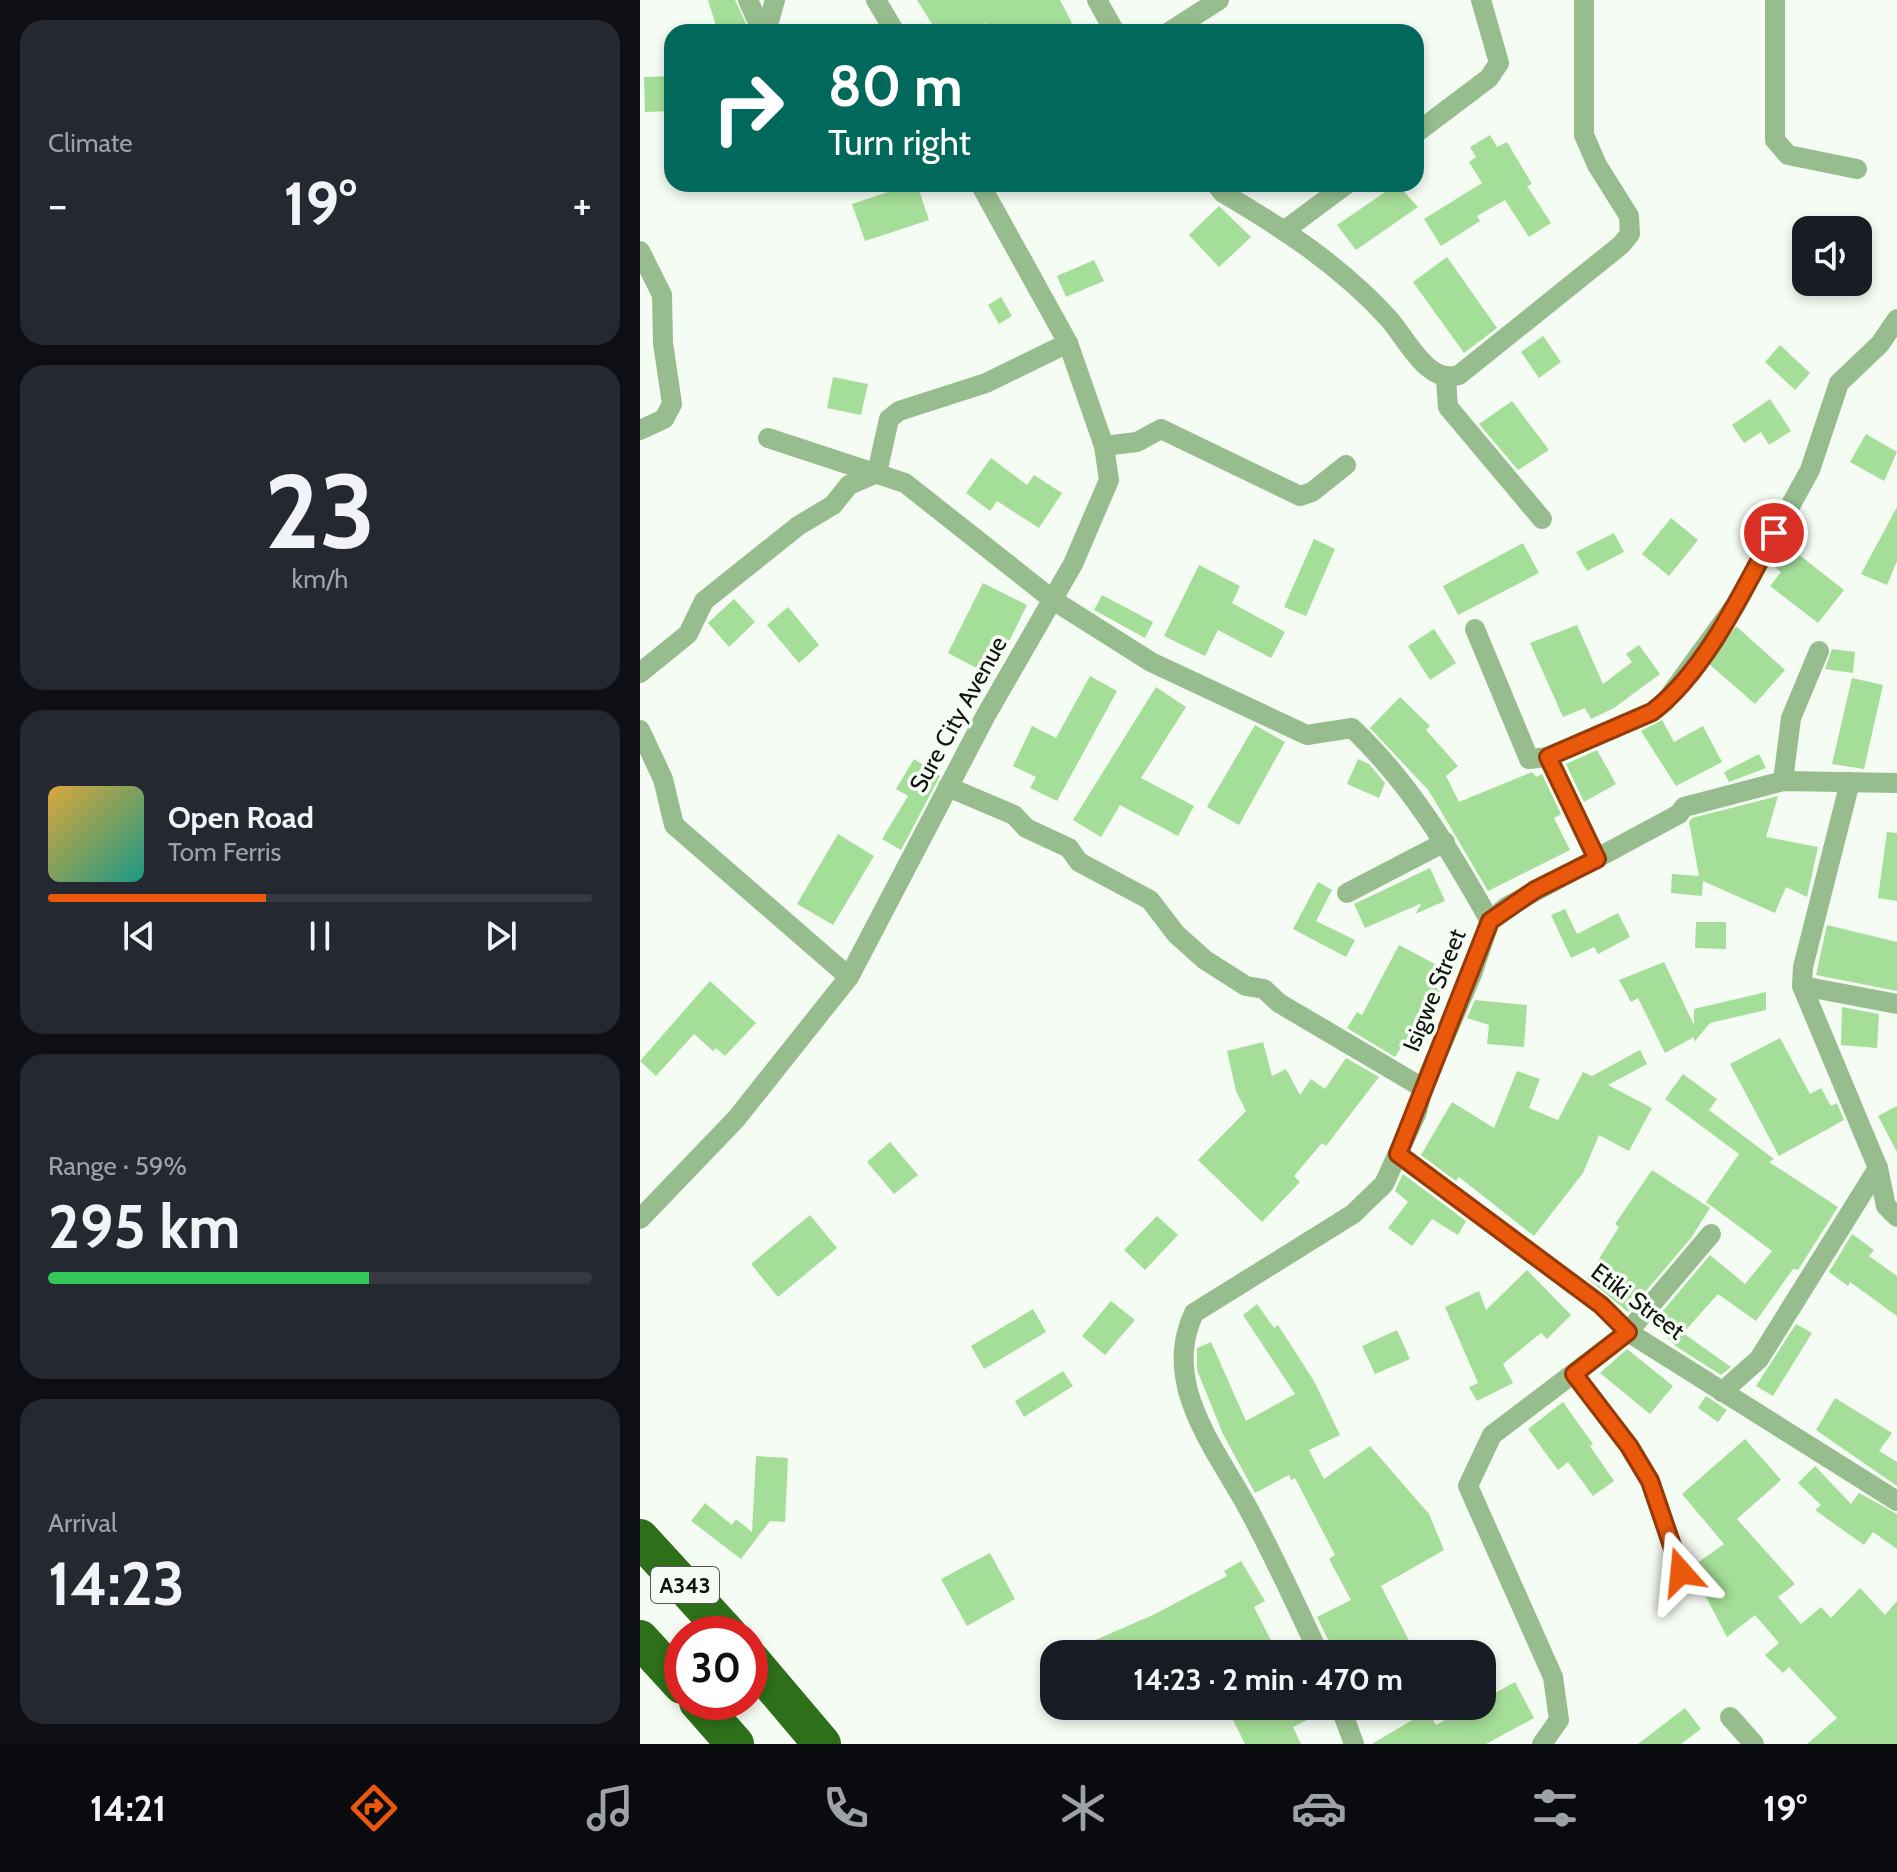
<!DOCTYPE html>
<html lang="en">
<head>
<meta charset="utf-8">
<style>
  body { margin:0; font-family:Cabin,sans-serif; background:#242831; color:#f1f3f6; height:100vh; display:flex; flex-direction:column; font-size:30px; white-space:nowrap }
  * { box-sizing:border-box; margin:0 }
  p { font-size:26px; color:#9ea1a6 }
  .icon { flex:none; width:44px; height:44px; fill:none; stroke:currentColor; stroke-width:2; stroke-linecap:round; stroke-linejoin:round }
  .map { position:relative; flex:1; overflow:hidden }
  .sheet { display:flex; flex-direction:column; gap:20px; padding:20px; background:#0d0f14; width:640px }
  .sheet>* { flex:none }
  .hud { position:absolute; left:24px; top:24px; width:760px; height:168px; border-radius:24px; box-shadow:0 4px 12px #0003; background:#00695c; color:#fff; overflow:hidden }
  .tools { position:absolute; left:1152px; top:216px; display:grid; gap:16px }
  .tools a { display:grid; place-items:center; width:80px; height:80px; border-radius:16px; background:#171b24; box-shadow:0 4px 12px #0003; font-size:40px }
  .speed { position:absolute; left:24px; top:1616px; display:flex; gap:16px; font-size:40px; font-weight:700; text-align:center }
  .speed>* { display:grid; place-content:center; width:104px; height:104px; border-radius:50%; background:#171b24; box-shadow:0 4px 12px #0003; line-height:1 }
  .speed .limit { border:12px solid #d22; background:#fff; color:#111 }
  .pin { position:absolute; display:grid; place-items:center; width:68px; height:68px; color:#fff; margin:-34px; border:4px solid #fff; border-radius:50%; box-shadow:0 2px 8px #0007 }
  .me { position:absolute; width:88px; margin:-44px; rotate:342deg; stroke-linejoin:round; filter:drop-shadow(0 0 6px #0008) }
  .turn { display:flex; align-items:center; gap:28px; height:168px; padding:0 32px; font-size:36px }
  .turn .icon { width:104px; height:104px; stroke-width:2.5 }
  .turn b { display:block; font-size:56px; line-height:68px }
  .big { font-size:60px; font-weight:800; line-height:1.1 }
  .sheet .tile { flex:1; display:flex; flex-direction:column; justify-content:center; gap:12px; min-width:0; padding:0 28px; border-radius:24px; background:#242831 }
  .sheet .dial { align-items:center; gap:0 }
  .dial b { font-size:104px; line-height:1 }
  .song { display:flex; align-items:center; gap:24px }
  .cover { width:96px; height:96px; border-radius:12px; background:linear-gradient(135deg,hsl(40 70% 55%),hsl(170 70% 35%)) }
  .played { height:8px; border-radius:4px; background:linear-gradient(90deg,#ea580c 40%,#363941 40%) }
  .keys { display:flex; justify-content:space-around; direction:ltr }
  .heat { display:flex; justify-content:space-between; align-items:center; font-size:44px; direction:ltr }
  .charge { height:12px; border-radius:6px; background:linear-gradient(90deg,#34c759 59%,#363941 0) }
  .trip { position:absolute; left:400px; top:1640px; width:456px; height:80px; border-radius:24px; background:#171b24; box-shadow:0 4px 12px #0003; font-weight:800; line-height:80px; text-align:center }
  .tab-bar { display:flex; height:128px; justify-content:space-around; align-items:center; background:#090b0e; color:#9ea1a6 }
  .tab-bar .icon { width:56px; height:56px }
  .tab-bar .current { color:#ea580c }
  .tab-bar b { font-size:36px; color:#f1f3f6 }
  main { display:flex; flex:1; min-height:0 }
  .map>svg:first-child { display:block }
  .building { fill:#a5de98 }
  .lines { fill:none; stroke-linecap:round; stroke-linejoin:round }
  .street { stroke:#97bd8e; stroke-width:20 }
  .highway { stroke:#2d7019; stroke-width:38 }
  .route-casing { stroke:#983908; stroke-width:20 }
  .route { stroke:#ea580c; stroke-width:14 }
  .labels { text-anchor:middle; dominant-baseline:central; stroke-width:7; stroke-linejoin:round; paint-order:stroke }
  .shield { fill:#f5fcf3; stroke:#555953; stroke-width:2 }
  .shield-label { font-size:22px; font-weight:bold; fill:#10130f }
  .street-label { font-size:24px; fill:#10130f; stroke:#f5fcf3 }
</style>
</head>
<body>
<main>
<section class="sheet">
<div class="tile"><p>Climate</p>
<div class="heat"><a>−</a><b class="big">19°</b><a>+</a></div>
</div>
<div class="tile dial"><b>23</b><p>km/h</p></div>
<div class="tile">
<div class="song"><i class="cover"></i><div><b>Open Road</b><p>Tom Ferris</p></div></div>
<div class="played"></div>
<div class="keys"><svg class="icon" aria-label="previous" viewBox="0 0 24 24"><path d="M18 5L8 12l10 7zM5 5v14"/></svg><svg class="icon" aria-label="pause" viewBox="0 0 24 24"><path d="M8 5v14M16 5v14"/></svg><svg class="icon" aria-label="next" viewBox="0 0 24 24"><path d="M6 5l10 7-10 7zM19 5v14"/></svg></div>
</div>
<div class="tile"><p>Range · 59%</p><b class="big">295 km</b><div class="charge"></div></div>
<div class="tile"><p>Arrival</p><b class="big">14:23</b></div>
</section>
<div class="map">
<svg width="1257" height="1744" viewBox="0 0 1257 1744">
  <rect width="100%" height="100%" fill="#f5fcf3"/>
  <g class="building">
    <path d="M68,0H95L110,32H78Z"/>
    <path d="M277,0H420L432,23L415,32H351L346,23L331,32H297Z"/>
    <path d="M32,76V111L5,112L4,77Z"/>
    <path d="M850,135L857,147L867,142L892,184L887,186L911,223L889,237L865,200L837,216L840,221L801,246L784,219L842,183L829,162L836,157L830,147Z"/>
    <path d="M272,184H277L289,220L225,241L212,204Z"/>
    <path d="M757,184L778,207L716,250L697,225Z"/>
    <path d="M579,206L611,237L579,267L549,235Z"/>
    <path d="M807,257L857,328L824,353L773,282Z"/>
    <path d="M454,260L464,281L426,297L417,276Z"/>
    <path d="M361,297L372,316L359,324L348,305Z"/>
    <path d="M903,336L921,362L899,378L881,352Z"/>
    <path d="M1140,345L1170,373L1155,390L1125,362Z"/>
    <path d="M193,377L228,384L221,415L187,408Z"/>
    <path d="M1130,399L1151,431L1129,445L1121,432L1104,443L1092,425Z"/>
    <path d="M872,401L909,450L878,470L839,424Z"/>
    <path d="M1226,434L1257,452L1244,481L1210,462Z"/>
    <path d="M351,458L387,485L394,475L422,493L399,528L357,501L350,511L326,493Z"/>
    <path d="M1257,507V561L1247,585L1221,574Z"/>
    <path d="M1031,518L1058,540L1029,576L1002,554Z"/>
    <path d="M974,533L984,552L947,571L936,552Z"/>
    <path d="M674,539L695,549L666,616L644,607Z"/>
    <path d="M883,543L899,573L818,615L803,586Z"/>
    <path d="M1144,543L1204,590L1178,623L1130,586L1141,572L1132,565Z"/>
    <path d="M559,565L600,586L592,603L645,632L631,658L578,630L565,656L524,636Z"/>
    <path d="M343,583L387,605L352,676L308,653Z"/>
    <path d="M462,595L513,622L505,638L454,610Z"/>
    <path d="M94,599L115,622L89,647L68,623Z"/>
    <path d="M148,607L179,645L159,663L127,625Z"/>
    <path d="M937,625L963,684L992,662L986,654L999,645L1020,674L974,708L951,719L945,708L923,717L890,643Z"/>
    <path d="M1096,626L1145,670L1115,704L1069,664Z"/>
    <path d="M794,629L816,663L790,680L768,646Z"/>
    <path d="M1192,649L1215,652L1213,673L1185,669Z"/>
    <path d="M450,676L477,691L417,801L390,788L396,777L373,766L392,726L416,738Z"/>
    <path d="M1212,678L1243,685L1224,769L1192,764Z"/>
    <path d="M516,687L546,707L501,778L554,806L538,836L480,805L461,837L433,820Z"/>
    <path d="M760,697L790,726L786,730L818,766L806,776L819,802L892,772L896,777L902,774L921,814L914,818L930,850L848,891L789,791L730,728Z"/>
    <path d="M1022,720L1034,742L1063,726L1082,762L1036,786L1001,731Z"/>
    <path d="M615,725L645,742L599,825L567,807Z"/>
    <path d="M957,750L976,784L944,802L926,764Z"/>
    <path d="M1119,754L1126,768L1089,782L1084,772Z"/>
    <path d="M274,759L300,776L261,850L242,839L268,796L256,789Z"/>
    <path d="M718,759L729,764L745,783L739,798L707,784Z"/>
    <path d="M1138,796L1126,837L1178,847L1167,897L1146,887L1135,913L1063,881L1062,896L1031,893L1032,874L1059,876L1049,822L1052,818Z"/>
    <path d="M1247,832L1257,833V901L1238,898Z"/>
    <path d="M198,834L234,856L193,925L157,904Z"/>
    <path d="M790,868L805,901L775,914L782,903L725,928L714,904Z"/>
    <path d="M678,882L692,890L676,921L715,940L706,957L653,929Z"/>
    <path d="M925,909L937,934L978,913L990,937L958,954L954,947L931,958L911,915Z"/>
    <path d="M1056,922H1086V949L1055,948Z"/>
    <path d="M1187,925L1257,942V991L1176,975Z"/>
    <path d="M759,945L810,972L772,1041L767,1038L755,1057L707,1028L717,1012L722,1015Z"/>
    <path d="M1024,962L1054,1025V1009L1126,992V1010L1070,1023L1054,1042V1037L1025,1053L998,998L991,1002L979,980Z"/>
    <path d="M70,981L116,1023L85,1056L76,1048L73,1051L54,1034L16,1076L0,1061Z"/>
    <path d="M835,1000L887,1005L884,1047L847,1044L849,1025L827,1018Z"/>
    <path d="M1202,1007L1239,1014L1237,1048L1201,1045Z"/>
    <path d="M1140,1038L1170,1094L1181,1088L1191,1106L1197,1103L1204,1120L1139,1156L1090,1064Z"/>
    <path d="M623,1042L632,1076L646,1069L660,1095L671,1079L685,1089L706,1058L739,1077L686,1146L682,1143L654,1176L660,1182L622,1222L558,1160L606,1111L596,1091L587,1051Z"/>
    <path d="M1000,1050L1007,1064L968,1085L1012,1108L989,1151L959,1135L943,1173L894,1236L819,1177L816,1181L781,1155L812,1102L854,1128L877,1071L900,1079L889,1108L918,1120L943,1072L952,1076Z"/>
    <path d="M1043,1074L1077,1099L1069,1110L1134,1159L1129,1162L1198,1207L1158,1270L1153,1269L1116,1321L1078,1294L1043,1333L1091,1367L1081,1375L1037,1347L1012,1324L1070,1255L1105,1284L1132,1251L1066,1202L1099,1154L1025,1099Z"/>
    <path d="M1257,1106V1152L1238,1116Z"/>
    <path d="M250,1142L278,1175L254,1194L227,1162Z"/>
    <path d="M1012,1170L1070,1208L1051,1238L988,1312L947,1278L979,1227L975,1224Z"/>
    <path d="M763,1174L826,1221L818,1235L792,1219L772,1246L748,1228L768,1202L755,1191Z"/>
    <path d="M170,1215L197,1248L138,1297L111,1264Z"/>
    <path d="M517,1216L538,1235L505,1270L484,1250Z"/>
    <path d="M1212,1234L1234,1250L1229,1256L1257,1276V1316L1210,1282L1208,1286L1189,1272Z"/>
    <path d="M887,1270L931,1315L907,1339L901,1333L863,1364L873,1383L837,1401L829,1387L838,1383L805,1307L839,1291L846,1310Z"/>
    <path d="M471,1301L495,1320L465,1355L442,1336Z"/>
    <path d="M617,1304L634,1328L638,1325L674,1381L700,1435L669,1450L684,1479L730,1446L789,1514L804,1550L741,1586L773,1648L761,1654H695L677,1617L711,1600L689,1559L695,1555L655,1478L651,1480L649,1475L615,1493L583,1434L557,1370V1348L571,1342L606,1421L655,1394L603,1315Z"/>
    <path d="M393,1309L406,1332L344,1369L331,1346Z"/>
    <path d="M1156,1324L1172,1333L1133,1396L1116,1386Z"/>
    <path d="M757,1330L770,1359L735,1374L722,1346Z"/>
    <path d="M987,1349L1033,1386L1010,1414L960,1373Z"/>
    <path d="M423,1371L433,1386L384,1417L375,1401Z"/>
    <path d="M1066,1396L1087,1410L1078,1422L1058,1408Z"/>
    <path d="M1195,1398L1252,1433L1239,1451L1257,1462V1486L1176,1430Z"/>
    <path d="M923,1402L953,1444L950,1446L974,1481L953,1496L928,1462L918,1470L888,1429Z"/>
    <path d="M1105,1439L1141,1480L1097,1519L1155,1584L1138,1597L1161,1624L1181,1607L1191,1618L1220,1588L1245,1615L1257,1601V1744H1167L1197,1718L1149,1667L1143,1673L1125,1655L1139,1643L1115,1615L1087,1637L1054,1574L1053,1566L1084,1544L1042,1494Z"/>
    <path d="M116,1456L148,1458L145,1522L130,1521L101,1559L51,1521L65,1503L92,1525L96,1519L112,1532Z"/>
    <path d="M1175,1466L1211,1504L1219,1493L1257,1514V1549L1233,1532L1224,1545L1175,1510L1181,1505L1158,1483Z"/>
    <path d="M350,1553L375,1599L327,1626L301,1579Z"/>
    <path d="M601,1561L625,1601L614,1607L638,1654H423L513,1615L587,1576L584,1571Z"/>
    <path d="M875,1682L894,1718L846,1744H732L787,1711L796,1725L831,1706H842V1700Z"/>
    <path d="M586,1706H665L671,1718L653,1727L661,1744H605Z"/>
    <path d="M1045,1708L1061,1729L1041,1744H998Z"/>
  </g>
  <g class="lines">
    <g class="street">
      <path d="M108,0L116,18"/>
      <path d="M236,0L255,32"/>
      <path d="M457,0L475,32"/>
      <path d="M1135,0V140L1148,155L1217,169"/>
      <path d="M126,32L135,0"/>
      <path d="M529,32L579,0"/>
      <path d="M776,133L849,78L859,63L841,0"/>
      <path d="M576,184L583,193C644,229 701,266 749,319C768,341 788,385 819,375L981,245L990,234L989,216L957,165L944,135V0"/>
      <path d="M645,230L707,184"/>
      <path d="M0,251L22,295L23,343L32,404L24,419L0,430"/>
      <path d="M806,379L808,407L902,519"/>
      <path d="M128,438L265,483L413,600L511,662L667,735L712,728C771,784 810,850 850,921"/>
      <path d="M464,446L497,442L521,429L660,496L672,492L706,465"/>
      <path d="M835,629L889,759L908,757L1012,712L1025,702L1096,604L1170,470L1199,383L1240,344L1257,319"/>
      <path d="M0,673L48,634L64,601L158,526L193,505L209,485L237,473L249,419L259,411L346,383L428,343"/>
      <path d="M0,730L23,779L34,825L209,977"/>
      <path d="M908,757L957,859"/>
      <path d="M1143,781L1151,718L1179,651"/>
      <path d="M1210,782L1163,967L1162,986L1238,1168L1246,1206L1257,1217"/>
      <path d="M308,787L374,815L386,828L429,848L439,862L510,900L536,934L565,960L606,986L624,989L639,1003L783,1088"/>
      <path d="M707,893L805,842"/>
      <path d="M1162,986L1257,1004"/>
      <path d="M758,1154L961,1305L988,1332L1257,1501"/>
      <path d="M0,1219L96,1119L209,977L346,715L433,564L469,480L464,446L428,343L340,184"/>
      <path d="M934,1374L989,1446L1010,1481L1041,1572"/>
      <path d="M1082,1392L1119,1359L1238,1168"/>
      <path d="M679,1654C657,1606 634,1557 609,1510C588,1471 560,1434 548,1391C541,1363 542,1339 554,1313L713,1214L744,1184L777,1112L783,1088L832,974L850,921L866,907L1039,814L1044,807L1143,781L1257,783"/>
      <path d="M700,1706L714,1744"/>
      <path d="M1090,1717L1114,1744"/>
      <path d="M902,1744L919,1720L913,1677L828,1486L852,1435L988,1332L1071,1234"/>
    </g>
    <g class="highway">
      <path d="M0,1538L88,1634"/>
      <path d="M0,1639L42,1685"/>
      <path d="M110,1659L182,1744"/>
      <path d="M58,1702L95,1744"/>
    </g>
  </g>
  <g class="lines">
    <defs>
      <path id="route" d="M1041,1572L1010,1481L989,1446L934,1374L988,1332L961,1305L758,1154L850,921L895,890L957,859L908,757L1012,712C1065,672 1103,591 1134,533"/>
    </defs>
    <use href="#route" class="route-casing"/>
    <use href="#route" class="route"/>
  </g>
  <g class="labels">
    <rect class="shield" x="11" y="1567" width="68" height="36" rx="6"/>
    <g class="shield-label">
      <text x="45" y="1585">A343</text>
    </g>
    <g class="street-label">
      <text transform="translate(318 714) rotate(-61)">Sure City Avenue</text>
      <text transform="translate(794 990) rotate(-68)">Isigwe Street</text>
      <text transform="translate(998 1301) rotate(37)">Etiki Street</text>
    </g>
  </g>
</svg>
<div class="tools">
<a><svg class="icon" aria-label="sound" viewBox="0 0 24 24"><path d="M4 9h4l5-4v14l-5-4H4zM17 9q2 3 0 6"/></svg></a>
</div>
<div class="speed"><div class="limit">30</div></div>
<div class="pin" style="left:1134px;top:533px;background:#d93025"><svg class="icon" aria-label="arrive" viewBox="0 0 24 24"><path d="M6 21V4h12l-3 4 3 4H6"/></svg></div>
<svg class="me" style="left:1041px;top:1572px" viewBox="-20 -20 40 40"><path d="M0-17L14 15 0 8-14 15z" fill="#ea580c" stroke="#fff" stroke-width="4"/></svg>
<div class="trip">14:23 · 2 min · 470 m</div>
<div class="hud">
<div class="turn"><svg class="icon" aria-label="right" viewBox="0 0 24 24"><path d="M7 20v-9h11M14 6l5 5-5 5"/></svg><div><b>80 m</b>Turn right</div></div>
</div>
</div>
</main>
<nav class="tab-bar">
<b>14:21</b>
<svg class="icon current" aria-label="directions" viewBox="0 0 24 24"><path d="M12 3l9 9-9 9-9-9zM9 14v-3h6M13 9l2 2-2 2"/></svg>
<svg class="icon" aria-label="music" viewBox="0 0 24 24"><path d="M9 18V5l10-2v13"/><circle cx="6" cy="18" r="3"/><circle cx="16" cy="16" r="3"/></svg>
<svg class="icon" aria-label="phone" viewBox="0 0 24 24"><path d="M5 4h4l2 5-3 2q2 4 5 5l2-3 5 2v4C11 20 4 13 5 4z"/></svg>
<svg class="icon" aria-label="climate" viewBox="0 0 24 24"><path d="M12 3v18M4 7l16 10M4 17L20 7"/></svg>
<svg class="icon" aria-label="car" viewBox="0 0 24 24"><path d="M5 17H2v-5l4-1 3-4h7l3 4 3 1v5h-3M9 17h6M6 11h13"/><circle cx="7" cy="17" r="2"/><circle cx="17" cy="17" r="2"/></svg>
<svg class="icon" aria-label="filters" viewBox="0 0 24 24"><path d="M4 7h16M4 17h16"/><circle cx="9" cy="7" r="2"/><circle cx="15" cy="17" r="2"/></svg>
<b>19°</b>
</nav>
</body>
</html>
